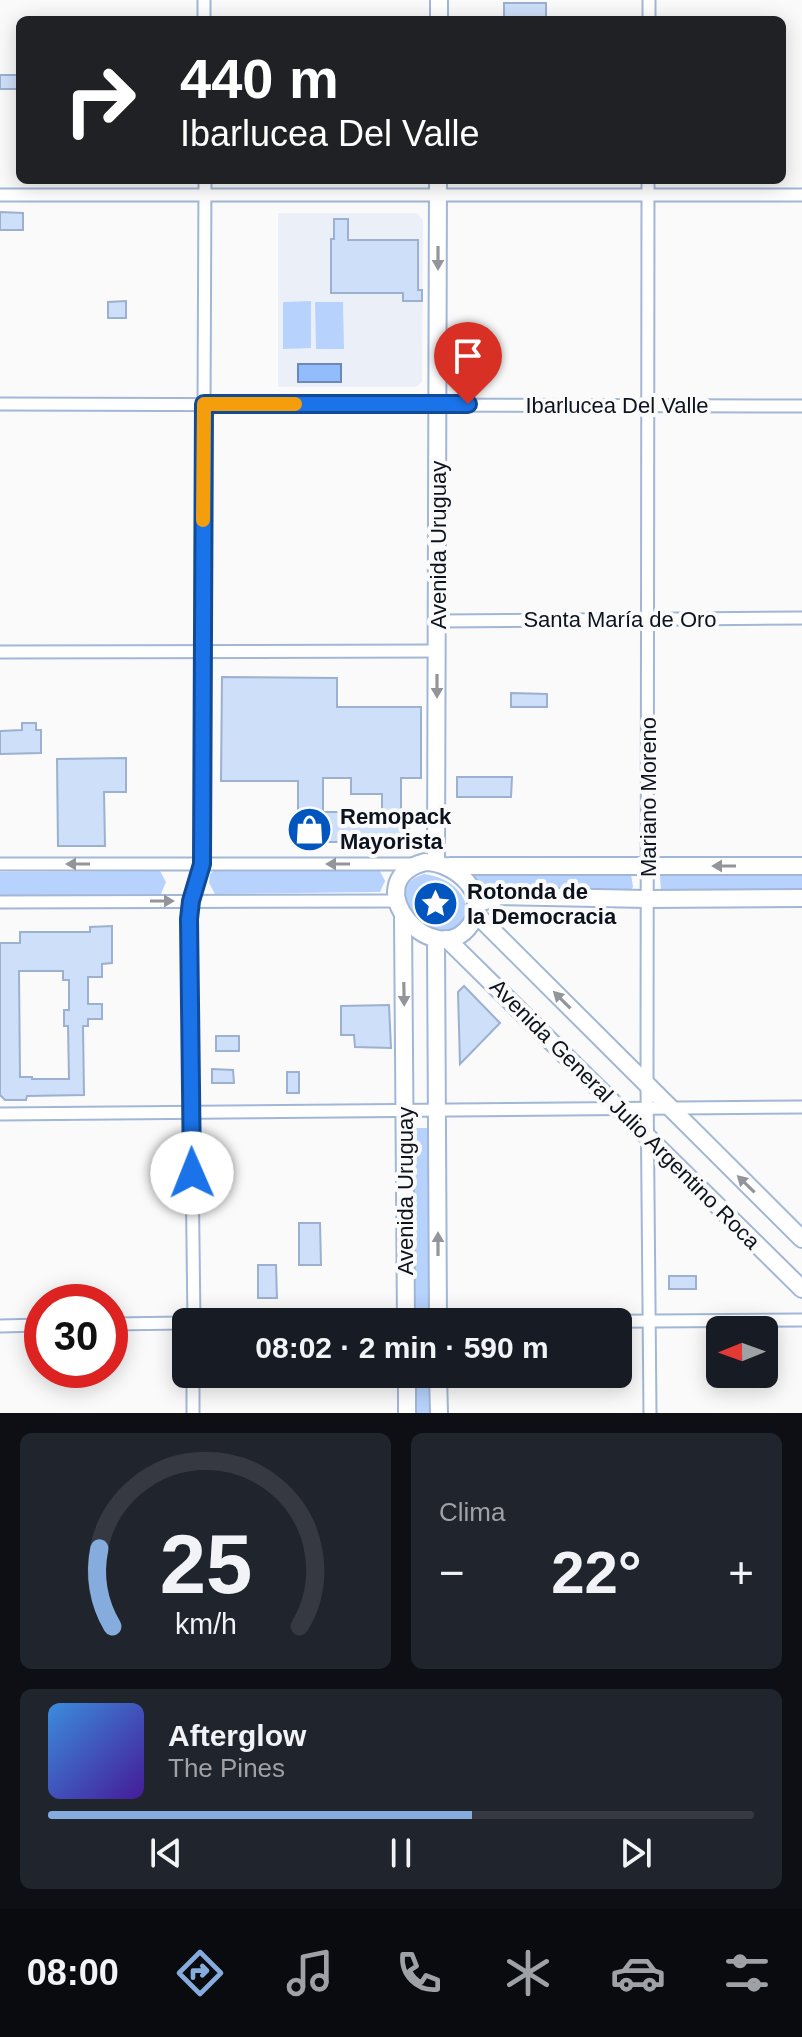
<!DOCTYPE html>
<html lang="es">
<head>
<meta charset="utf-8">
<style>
  body { margin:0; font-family:Arial,sans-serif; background:#20242c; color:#f1f3f6; height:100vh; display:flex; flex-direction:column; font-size:30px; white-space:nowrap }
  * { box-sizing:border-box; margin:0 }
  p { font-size:26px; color:#9ea1a6 }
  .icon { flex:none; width:44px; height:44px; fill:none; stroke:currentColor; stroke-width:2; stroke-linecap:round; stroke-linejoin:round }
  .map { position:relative; height:1413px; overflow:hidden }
  .details { display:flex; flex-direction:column; gap:20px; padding:20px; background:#0d0f14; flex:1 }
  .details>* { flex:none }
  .top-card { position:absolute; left:16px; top:16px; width:770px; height:168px; border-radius:12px; box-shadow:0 4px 20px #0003; background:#202124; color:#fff; overflow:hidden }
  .needle { width:52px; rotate:269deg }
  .fabs { position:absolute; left:706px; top:1316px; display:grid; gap:16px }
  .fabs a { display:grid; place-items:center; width:72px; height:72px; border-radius:12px; background:#171b24; box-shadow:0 4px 20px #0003; font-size:40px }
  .speed { position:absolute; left:24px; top:1284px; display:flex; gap:16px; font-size:40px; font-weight:700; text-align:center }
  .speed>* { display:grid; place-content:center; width:104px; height:104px; border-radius:50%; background:#171b24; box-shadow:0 4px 20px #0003; line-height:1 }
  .speed .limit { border:12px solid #d22; background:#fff; color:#111 }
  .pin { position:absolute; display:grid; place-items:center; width:68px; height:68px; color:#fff; margin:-82px -34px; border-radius:50% 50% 50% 0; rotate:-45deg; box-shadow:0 0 8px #0007 }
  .pin .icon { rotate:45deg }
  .me { position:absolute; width:88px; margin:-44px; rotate:359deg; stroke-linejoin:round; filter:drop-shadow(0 0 6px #0008) }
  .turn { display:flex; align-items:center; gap:28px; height:168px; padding:0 32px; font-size:36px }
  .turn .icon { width:104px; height:104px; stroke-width:2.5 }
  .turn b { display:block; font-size:56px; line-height:68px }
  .big { font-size:60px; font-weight:700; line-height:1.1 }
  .details .card { flex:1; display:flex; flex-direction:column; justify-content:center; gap:12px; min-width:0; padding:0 28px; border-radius:12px; background:#20242c }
  .details .dial { align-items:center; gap:0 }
  .dial svg { height:208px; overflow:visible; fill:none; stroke:#363941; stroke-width:7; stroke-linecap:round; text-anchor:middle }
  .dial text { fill:#f1f3f6; stroke:none }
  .song { display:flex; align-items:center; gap:24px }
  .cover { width:96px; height:96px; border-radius:12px; background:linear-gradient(135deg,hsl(210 70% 55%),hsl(260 70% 35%)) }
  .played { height:8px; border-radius:4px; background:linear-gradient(90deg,#85acdd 60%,#363941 60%) }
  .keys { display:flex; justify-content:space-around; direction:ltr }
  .heat { display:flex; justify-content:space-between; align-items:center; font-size:44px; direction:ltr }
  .details .tiles { flex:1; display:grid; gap:20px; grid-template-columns:1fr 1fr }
  .card:last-child { grid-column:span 2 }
  .trip { position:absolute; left:172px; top:1308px; width:460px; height:80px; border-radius:12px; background:#171b24; box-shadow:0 4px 20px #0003; font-weight:700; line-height:80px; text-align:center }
  .tab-bar { display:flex; height:128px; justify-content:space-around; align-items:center; background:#090b0e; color:#9ea1a6 }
  .tab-bar .icon { width:56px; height:56px }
  .tab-bar .current { color:#85acdd }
  .tab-bar b { font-size:36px; color:#f1f3f6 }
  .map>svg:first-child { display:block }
  .built { fill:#ebf0f8 }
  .green { fill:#b7d2fc }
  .water { fill:#92bcfb; stroke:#6a89b9; stroke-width:2 }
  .building { fill:#cedff9; stroke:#9cb0cf; stroke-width:2; fill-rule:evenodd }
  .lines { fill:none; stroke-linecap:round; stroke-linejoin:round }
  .street-casing { stroke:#a2b7d5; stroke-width:15 }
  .secondary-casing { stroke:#a2b7d5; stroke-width:20 }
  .street { stroke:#fff; stroke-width:11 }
  .secondary { stroke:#fff; stroke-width:16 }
  .oneway { fill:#92959a }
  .route-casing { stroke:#114b97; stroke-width:20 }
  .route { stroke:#1a73e8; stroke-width:14 }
  .slow { stroke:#f59e0b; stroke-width:14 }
  .labels { text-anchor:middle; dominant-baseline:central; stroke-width:8; stroke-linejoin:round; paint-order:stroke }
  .street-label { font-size:22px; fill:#0c131e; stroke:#fafafa }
  .poi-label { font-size:22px; font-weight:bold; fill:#0c131e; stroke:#fafafa; text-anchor:start }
</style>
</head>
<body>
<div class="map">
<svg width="802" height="1413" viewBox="0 0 802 1413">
  <rect width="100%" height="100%" fill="#fafafa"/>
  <path class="built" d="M278,213H417L423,220L422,382L416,387H278Z"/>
  <g class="green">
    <path d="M311,301V348L283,349V302Z"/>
    <path d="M315,302H343L344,349H316Z"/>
    <path d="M379,869L385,881L380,892L215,894L209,883L210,874L215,870Z"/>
    <path d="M160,871L166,882L161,894L0,896V872Z"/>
    <path d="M664,873L802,874V893L661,891L660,876Z"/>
    <path d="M424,874C445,877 463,888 467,909C459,968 364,893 424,874Z"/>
    <path d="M631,874L633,887L629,892L480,893L470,875Z"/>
    <path d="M414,1128H427L429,1131L432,1307L429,1311H415L411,1307L410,1131Z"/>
    <rect x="412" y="1374" width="19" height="39"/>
  </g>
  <rect class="water" x="298" y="364" width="43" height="18"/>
  <g class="building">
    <rect x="504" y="3" width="42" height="17"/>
    <rect x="0" y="75" width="20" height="14"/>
    <path d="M0,212L23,213V230H0Z"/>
    <path d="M334,219H348V240H418V290H422V301H403V293H331V239H334Z"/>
    <path d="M126,301V318H108V302Z"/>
    <path d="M222,677L337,678V707H421V778H401V811H409V842H298V781H221ZM323,778H351V794H382V812H323Z"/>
    <path d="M511,693L547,694V707H511Z"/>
    <path d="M22,723H36V730H41V753L0,754V731L22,730Z"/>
    <path d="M126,758V792H104L105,846H58L57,759Z"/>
    <path d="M457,777H512L511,797H457Z"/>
    <path d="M112,926V963L102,964V977H88V1004H102V1019H88V1026H83L84,1095L27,1096L26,1100H5L0,1095V943H20V932H90V927ZM19,971H63V980H69V1010H64V1026H68L69,1079H32V1077H20Z"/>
    <path d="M464,986L500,1023L460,1064L458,992Z"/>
    <path d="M389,1005L391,1048L355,1047L354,1035H341V1006Z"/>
    <rect x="216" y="1036" width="23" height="15"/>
    <path d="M212,1069L233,1070L234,1083H212Z"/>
    <rect x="287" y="1072" width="12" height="21"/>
    <path d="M299,1223H320L321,1265H299Z"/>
    <path d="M258,1265H276L277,1298H258Z"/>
    <rect x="669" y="1276" width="27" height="13"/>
  </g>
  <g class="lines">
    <defs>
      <g id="street">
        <path d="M204,0V20"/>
        <path d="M649,20V0"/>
        <path d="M648,180L647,1085L650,1413"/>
        <path d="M0,195H802"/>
        <path d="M0,404L802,406"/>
        <path d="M438,621L802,618"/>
        <path d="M0,652L437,651"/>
        <path d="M0,864H416"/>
        <path d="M0,902L396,901"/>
        <path d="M0,1114L802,1107"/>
        <path d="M194,1322L189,919L191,901L202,864L205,180"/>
        <path d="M507,1322L802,1320"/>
        <path d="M110,1324L186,1323"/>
        <path d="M0,1326L42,1325"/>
        <path d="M193,1413V1374"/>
      </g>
      <g id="secondary">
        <path d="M439,20V0"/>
        <path d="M425,862C454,862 491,893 471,924C436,976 352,882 425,862Z"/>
        <path d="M436,862L438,180"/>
        <path d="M450,866H802"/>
        <path d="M476,904L501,896L647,899L802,898"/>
        <path d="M475,913L802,1239"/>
        <path d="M403,916L406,1322"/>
        <path d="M436,939L438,1322"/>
        <path d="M447,939L802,1289"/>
        <path d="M407,1374V1413"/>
        <path d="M438,1374L439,1413"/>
      </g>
    </defs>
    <use href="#street" class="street-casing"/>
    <use href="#secondary" class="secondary-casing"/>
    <use href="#street" class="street"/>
    <use href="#secondary" class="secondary"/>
  </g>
  <defs><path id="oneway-solid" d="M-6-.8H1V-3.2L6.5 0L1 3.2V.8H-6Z" transform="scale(2)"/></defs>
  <g class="oneway">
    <use href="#oneway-solid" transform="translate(438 258) rotate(90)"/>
    <use href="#oneway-solid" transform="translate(437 686) rotate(90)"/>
    <use href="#oneway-solid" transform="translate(78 864) rotate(-180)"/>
    <use href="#oneway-solid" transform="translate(338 864) rotate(-180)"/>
    <use href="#oneway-solid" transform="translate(724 866) rotate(-180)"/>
    <use href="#oneway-solid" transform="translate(162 901)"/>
    <use href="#oneway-solid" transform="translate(404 994) rotate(89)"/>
    <use href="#oneway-solid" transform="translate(562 1000) rotate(-135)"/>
    <use href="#oneway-solid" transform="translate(746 1184) rotate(-136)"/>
    <use href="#oneway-solid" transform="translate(438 1244) rotate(-90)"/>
  </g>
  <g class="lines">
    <defs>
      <path id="route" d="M192,1173L189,919L191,901L202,864L204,404H468"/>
    </defs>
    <use href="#route" class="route-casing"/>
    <use href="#route" class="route"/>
    <path class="slow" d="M203,520L204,404H295"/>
  </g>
  <defs>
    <symbol id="shop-disc" viewBox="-11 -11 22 22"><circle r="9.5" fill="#0055be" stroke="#fafafa"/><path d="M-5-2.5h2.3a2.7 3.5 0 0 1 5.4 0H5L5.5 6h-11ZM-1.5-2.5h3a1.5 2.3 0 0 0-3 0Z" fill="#fff"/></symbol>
    <symbol id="sight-disc" viewBox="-11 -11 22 22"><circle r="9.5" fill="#0055be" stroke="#fafafa"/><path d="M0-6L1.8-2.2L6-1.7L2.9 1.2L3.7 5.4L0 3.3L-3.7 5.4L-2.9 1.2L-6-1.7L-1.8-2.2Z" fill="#fff"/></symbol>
  </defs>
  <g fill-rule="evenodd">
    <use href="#shop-disc" x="284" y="804" width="51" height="51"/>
    <use href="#sight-disc" x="410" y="878" width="51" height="51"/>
  </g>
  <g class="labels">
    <g class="street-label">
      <text x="617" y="405">Ibarlucea Del Valle</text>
      <text transform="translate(438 545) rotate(-90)">Avenida Uruguay</text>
      <text x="620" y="619">Santa María de Oro</text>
      <text transform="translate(648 797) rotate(-90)">Mariano Moreno</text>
      <text transform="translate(625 1114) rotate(45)">Avenida General Julio Argentino Roca</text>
      <text transform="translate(405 1191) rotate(-90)">Avenida Uruguay</text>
    </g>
    <g class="poi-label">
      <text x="340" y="816">Remopack<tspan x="340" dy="25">Mayorista</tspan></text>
      <text x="467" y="891">Rotonda de<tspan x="467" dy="25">la Democracia</tspan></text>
    </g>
  </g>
</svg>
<div class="fabs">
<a><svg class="needle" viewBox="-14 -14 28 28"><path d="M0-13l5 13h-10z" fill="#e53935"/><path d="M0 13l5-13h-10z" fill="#9ea1a6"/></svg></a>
</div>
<div class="speed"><div class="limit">30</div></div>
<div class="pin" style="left:468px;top:404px;background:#d93025"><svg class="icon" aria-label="arrive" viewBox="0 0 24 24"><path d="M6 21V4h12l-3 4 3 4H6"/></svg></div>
<svg class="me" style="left:192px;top:1173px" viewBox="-20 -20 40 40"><circle r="19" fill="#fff"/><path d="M0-13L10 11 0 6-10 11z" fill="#1a73e8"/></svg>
<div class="trip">08:02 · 2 min · 590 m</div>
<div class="top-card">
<div class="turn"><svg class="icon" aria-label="right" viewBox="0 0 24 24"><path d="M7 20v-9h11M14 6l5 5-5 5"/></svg><div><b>440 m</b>Ibarlucea Del Valle</div></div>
</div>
</div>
<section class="details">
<div class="tiles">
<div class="card dial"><svg viewBox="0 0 100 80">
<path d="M14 69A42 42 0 1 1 86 69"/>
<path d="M14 69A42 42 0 0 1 9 39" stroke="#85acdd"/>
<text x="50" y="56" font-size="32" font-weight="700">25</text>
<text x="50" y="72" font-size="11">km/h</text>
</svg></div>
<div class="card"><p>Clima</p>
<div class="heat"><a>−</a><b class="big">22°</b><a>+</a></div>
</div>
<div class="card">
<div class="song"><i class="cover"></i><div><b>Afterglow</b><p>The Pines</p></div></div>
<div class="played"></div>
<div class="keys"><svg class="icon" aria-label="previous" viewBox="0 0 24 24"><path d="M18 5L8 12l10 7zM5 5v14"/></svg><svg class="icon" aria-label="pause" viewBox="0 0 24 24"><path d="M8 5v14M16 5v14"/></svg><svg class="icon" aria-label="next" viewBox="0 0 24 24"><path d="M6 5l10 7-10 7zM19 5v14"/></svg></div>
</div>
</div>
</section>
<nav class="tab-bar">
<b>08:00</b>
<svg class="icon current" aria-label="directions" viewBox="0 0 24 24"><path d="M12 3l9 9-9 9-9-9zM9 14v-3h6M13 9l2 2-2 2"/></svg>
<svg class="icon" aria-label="music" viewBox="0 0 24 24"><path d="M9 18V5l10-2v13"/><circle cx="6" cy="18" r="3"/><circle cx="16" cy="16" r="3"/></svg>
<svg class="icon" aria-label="phone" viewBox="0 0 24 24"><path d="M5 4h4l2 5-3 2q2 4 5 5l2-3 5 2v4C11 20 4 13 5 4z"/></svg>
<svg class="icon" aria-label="climate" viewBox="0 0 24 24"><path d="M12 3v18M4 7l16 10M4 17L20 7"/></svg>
<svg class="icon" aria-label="car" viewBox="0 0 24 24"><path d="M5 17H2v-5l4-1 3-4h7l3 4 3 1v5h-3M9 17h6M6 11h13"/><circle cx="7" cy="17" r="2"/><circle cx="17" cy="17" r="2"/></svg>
<svg class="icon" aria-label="filters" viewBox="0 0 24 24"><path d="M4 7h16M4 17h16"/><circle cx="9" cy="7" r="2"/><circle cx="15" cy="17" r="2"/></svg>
</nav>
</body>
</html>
